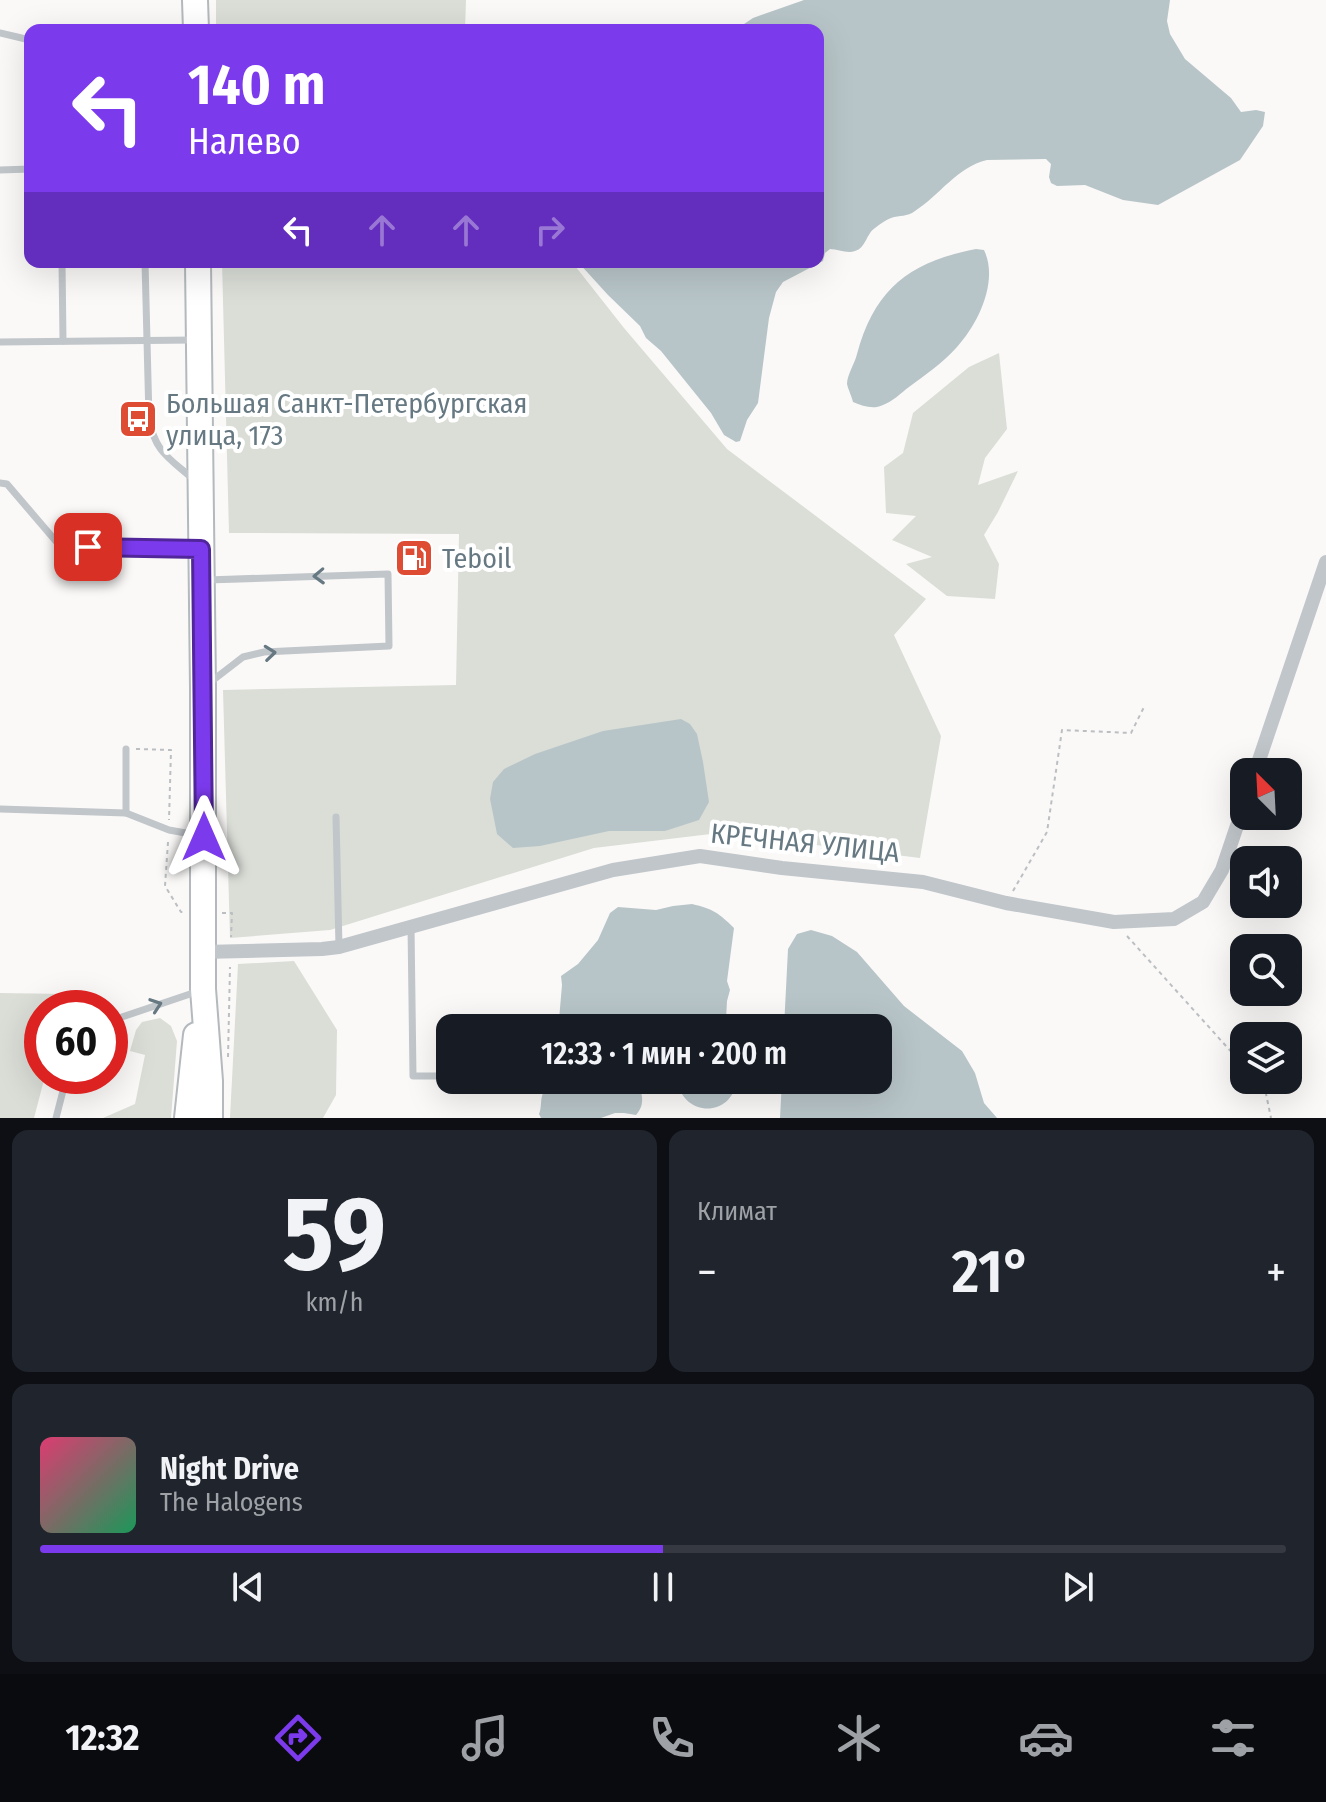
<!DOCTYPE html>
<html lang="ru">
<head>
<meta charset="utf-8">
<style>
  body { margin:0; font-family:"Fira Sans Condensed",sans-serif; background:#20242c; color:#f1f3f6; height:100vh; display:flex; flex-direction:column; font-size:30px; white-space:nowrap }
  * { box-sizing:border-box; margin:0 }
  p { font-size:26px; color:#9ea1a6 }
  .icon { flex:none; width:44px; height:44px; fill:none; stroke:currentColor; stroke-width:2; stroke-linecap:round; stroke-linejoin:round }
  .map { position:relative; height:1118px; overflow:hidden }
  .side { display:flex; flex-direction:column; gap:12px; padding:12px; background:#0d0f14; flex:1 }
  .side>* { flex:none }
  .top-card { position:absolute; left:24px; top:24px; width:800px; height:244px; border-radius:16px; box-shadow:0 8px 32px #0002; background:#7c3aed; color:#fff; overflow:hidden }
  .needle { width:52px; rotate:336deg }
  .fabs { position:absolute; left:1230px; top:758px; display:grid; gap:16px }
  .fabs a { display:grid; place-items:center; width:72px; height:72px; border-radius:16px; background:#171b24; box-shadow:0 8px 32px #0002; font-size:40px }
  .speed { position:absolute; left:24px; top:990px; display:flex; gap:16px; font-size:40px; font-weight:700; text-align:center }
  .speed>* { display:grid; place-content:center; width:104px; height:104px; border-radius:50%; background:#171b24; box-shadow:0 8px 32px #0002; line-height:1 }
  .speed .limit { border:12px solid #d22; background:#fff; color:#111 }
  .pin { position:absolute; display:grid; place-items:center; width:68px; height:68px; color:#fff; margin:-34px; border-radius:16px; box-shadow:0 4px 12px #0006 }
  .me { position:absolute; width:88px; margin:-44px; rotate:0deg; stroke-linejoin:round; filter:drop-shadow(0 0 6px #0008) }
  .turn { display:flex; align-items:center; gap:28px; height:168px; padding:0 32px; font-size:36px }
  .turn .icon { width:104px; height:104px; stroke-width:2.5 }
  .turn b { display:block; font-size:56px; line-height:68px }
  .lanes { display:flex; align-items:center; height:76px; padding:0 32px; background:#0003; justify-content:center; gap:40px; direction:ltr }
  .lanes .off { opacity:.35 }
  .big { font-size:60px; font-weight:600; line-height:1.1 }
  .side .tile { flex:1; display:flex; flex-direction:column; justify-content:center; gap:12px; min-width:0; padding:0 28px; border-radius:16px; background:#20242c }
  .side .dial { align-items:center; gap:0 }
  .dial b { font-size:104px; line-height:1 }
  .song { display:flex; align-items:center; gap:24px }
  .cover { width:96px; height:96px; border-radius:12px; background:linear-gradient(135deg,hsl(340 70% 55%),hsl(150 70% 35%)) }
  .played { height:8px; border-radius:4px; background:linear-gradient(90deg,#7c3aed 50%,#363941 50%) }
  .keys { display:flex; justify-content:space-around; direction:ltr }
  .heat { display:flex; justify-content:space-between; align-items:center; font-size:44px; direction:ltr }
  .side .tiles { flex:1; display:grid; gap:12px; grid-template-columns:1fr 1fr }
  .tile:last-child { grid-column:span 2 }
  .trip { position:absolute; left:436px; top:1014px; width:456px; height:80px; border-radius:16px; background:#171b24; box-shadow:0 8px 32px #0002; font-weight:600; line-height:80px; text-align:center }
  .dock { display:flex; height:128px; justify-content:space-around; align-items:center; background:#090b0e; color:#9ea1a6 }
  .dock .icon { width:56px; height:56px }
  .dock .selected { color:#7c3aed }
  .dock b { font-size:36px; color:#f1f3f6 }
  .map>svg:first-child { display:block }
  .green { fill:#daded7 }
  .water { fill:#b8c5c8 }
  .lines { fill:none; stroke-linecap:round; stroke-linejoin:round }
  .primary-casing { stroke:#b3b9bc; stroke-width:28 }
  .path { stroke:#bcbfc2; stroke-width:2; stroke-dasharray:4 4; stroke-linecap:butt }
  .service { stroke:#c1c6ca; stroke-width:7 }
  .minor { stroke:#c1c6ca; stroke-width:14 }
  .primary { stroke:#fff; stroke-width:24 }
  .oneway { stroke:#667882 }
  .route-casing { stroke:#51269a; stroke-width:20 }
  .route { stroke:#7c3aed; stroke-width:14 }
  .labels { text-anchor:middle; dominant-baseline:central; stroke-width:8; stroke-linejoin:round; paint-order:stroke }
  .poi-label { font-size:28px; fill:#667882; stroke:#fff; text-anchor:start }
  .street-label { font-size:28px; fill:#667882; stroke:#fff }
</style>
</head>
<body>
<div class="map">
<svg width="1326" height="1118" viewBox="0 0 1326 1118">
  <rect width="100%" height="100%" fill="#faf9f8"/>
  <g class="green">
    <path d="M216,0H466L465,30H216Z"/>
    <path d="M222,262H572L624,328L727,449L926,599L894,635L941,736L920,858L719,833L594,848L330,930L230,938L223,690L456,685L459,534L229,533Z"/>
    <path d="M999,353L1007,429L985,458L978,485L1018,471L998,512L984,535L999,564L995,599L947,596L906,564L932,557L892,540L916,516L886,513L884,467L903,453L913,413L969,367Z"/>
    <path d="M294,961L337,1030L336,1095L323,1118H230L238,964Z"/>
    <path d="M0,993L67,994L64,1008H42V1076H45L34,1118H0Z"/>
    <path d="M160,1018L171,1026L177,1041L171,1118H103L135,1104L145,1055L130,1051L136,1030L142,1022Z"/>
  </g>
  <g class="water">
    <path d="M804,0H1170L1167,21L1170,34L1185,59L1231,98L1241,112L1256,110L1265,112L1263,126L1240,160L1158,205L1123,200L1085,185L1057,186L1051,183L1049,177L1051,164L1046,159L987,160C957,167 940,195 915,211C907,217 900,215 891,218C886,220 880,224 875,228C866,234 866,248 855,251C847,254 838,249 830,249L825,253L823,261L783,282L776,292L769,318L758,403L747,420L740,441L736,442L724,435L711,413L661,351L646,338L640,326L608,295L578,262H818V30H735L753,18Z"/>
    <path d="M976,249L984,250C999,281 978,324 957,347C943,363 925,375 909,387C901,393 892,402 883,405C873,410 863,406 853,402C852,397 848,389 847,384C847,375 855,363 857,354C875,288 910,262 976,249Z"/>
    <path d="M681,719L690,724L697,734L703,762L709,802L699,820L665,831H609L540,846L513,848L497,834L490,799L493,782L504,769L535,754L603,731Z"/>
    <path d="M692,904C713,909 719,913 734,928L727,981L730,990L727,1001L726,1020L727,1028H553V1025L559,1020L562,985L561,976L578,964L598,940L610,913L618,907L656,910L673,906Z"/>
    <path d="M811,930L832,936L857,952L904,1006L962,1051L975,1073L984,1103L997,1118H780L782,1080H878V1028H784L788,949L797,934Z"/>
    <path d="M552,1080H637C642,1093 646,1104 636,1115L624,1113H615L601,1118H541L539,1114C542,1107 540,1100 543,1093C545,1088 550,1084 552,1080Z"/>
    <path d="M677,1080H737C732,1118 683,1118 677,1080Z"/>
  </g>
  <g class="lines">
    <defs>
      <g id="primary">
        <path d="M195,0L196,30"/>
        <path d="M198,262L203,688V989L210,1081V1118"/>
        <path d="M187,1118L196,1035"/>
      </g>
    </defs>
    <use href="#primary" class="primary-casing"/>
    <g class="path">
      <path d="M136,749L171,750L169,820"/>
      <path d="M168,842L165,886L181,912H184"/>
      <path d="M1013,891L1047,832L1062,730L1131,733L1145,705"/>
      <path d="M222,913H232L231,937"/>
      <path d="M1127,936L1244,1066"/>
      <path d="M228,1057L230,967"/>
      <path d="M1256,1080L1265,1089L1271,1118"/>
    </g>
    <g class="service">
      <path d="M0,33L30,40"/>
      <path d="M0,170L30,169"/>
      <path d="M62,262L63,341"/>
      <path d="M145,262L149,419C155,452 169,458 193,479"/>
      <path d="M0,342L194,340"/>
      <path d="M0,483L7,484L60,546L197,549"/>
      <path d="M207,580L388,574L389,646L264,652L243,657L208,684"/>
      <path d="M0,809L126,813L169,830L197,835"/>
      <path d="M126,813V749"/>
      <path d="M336,817L339,947"/>
      <path d="M411,926L413,1076H450"/>
      <path d="M110,1021L199,991"/>
      <path d="M56,1118L66,1079"/>
    </g>
    <g class="minor">
      <path d="M1255,772L1326,562"/>
      <path d="M203,952L322,949L339,947L613,870L700,856L782,868L923,882L1006,903L1114,922L1174,919L1203,902L1222,870L1244,805"/>
    </g>
    <use href="#primary" class="primary"/>
  </g>
  <defs><path id="oneway-chevron" d="M-2-3.5L2.5 0L-2 3.5" fill="none" stroke-width="1.6" stroke-linecap="round" stroke-linejoin="round" transform="scale(2)"/></defs>
  <g class="oneway">
    <use href="#oneway-chevron" transform="translate(319 576) rotate(178)"/>
    <use href="#oneway-chevron" transform="translate(270 653) rotate(-6)"/>
    <use href="#oneway-chevron" transform="translate(156 1005) rotate(-19)"/>
  </g>
  <g class="lines">
    <defs>
      <path id="route" d="M88,547L201,549L204,837"/>
    </defs>
    <use href="#route" class="route-casing"/>
    <use href="#route" class="route"/>
  </g>
  <defs>
    <symbol id="bus-square" viewBox="-11 -11 22 22"><rect x="-9" y="-9" width="18" height="18" rx="4" fill="#de4c33" stroke="#fff"/><path d="M-5-6H5V4H4V6H2V4H-2V6H-4V4H-5ZM-3.5-4V0h7V-4ZM-3.5 1.2v1.5H-2V1.2ZM2 1.2v1.5H3.5V1.2Z" fill="#fff"/></symbol>
    <symbol id="fuel-square" viewBox="-11 -11 22 22"><rect x="-9" y="-9" width="18" height="18" rx="4" fill="#de4c33" stroke="#fff"/><path d="M-5.5-6h7V0h2V4h1.3V-2.5L3-4.5l.8-.8L6-3V5H2.5V1h-1V6h-7ZM-4.2-4.7v3.2H.2V-4.7Z" fill="#fff"/></symbol>
  </defs>
  <g fill-rule="evenodd">
    <use href="#bus-square" x="116" y="397" width="44" height="44"/>
    <use href="#fuel-square" x="392" y="536" width="44" height="44"/>
  </g>
  <g class="labels">
    <g class="poi-label">
      <text x="166" y="403">Большая Санкт-Петербургская<tspan x="166" dy="32">улица, 173</tspan></text>
      <text x="442" y="558">Teboil</text>
    </g>
    <g class="street-label">
      <text transform="translate(805 843) rotate(6)">КРЕЧНАЯ УЛИЦА</text>
    </g>
  </g>
</svg>
<div class="fabs">
<a><svg class="needle" viewBox="-14 -14 28 28"><path d="M0-13l5 13h-10z" fill="#e53935"/><path d="M0 13l5-13h-10z" fill="#9ea1a6"/></svg></a>
<a><svg class="icon" aria-label="sound" viewBox="0 0 24 24"><path d="M4 9h4l5-4v14l-5-4H4zM17 9q2 3 0 6"/></svg></a>
<a><svg class="icon" aria-label="search" viewBox="0 0 24 24"><circle cx="10" cy="10" r="6"/><path d="M15 15l6 6"/></svg></a>
<a><svg class="icon" aria-label="layers" viewBox="0 0 24 24"><path d="M12 4l9 5-9 5-9-5zM3 14l9 5 9-5"/></svg></a>
</div>
<div class="speed"><div class="limit">60</div></div>
<div class="pin" style="left:88px;top:547px;background:#d93025"><svg class="icon" aria-label="arrive" viewBox="0 0 24 24"><path d="M6 21V4h12l-3 4 3 4H6"/></svg></div>
<svg class="me" style="left:204px;top:837px" viewBox="-20 -20 40 40"><path d="M0-17L14 15 0 8-14 15z" fill="#7c3aed" stroke="#fff" stroke-width="4"/></svg>
<div class="trip">12:33 · 1 мин · 200 m</div>
<div class="top-card">
<div class="turn"><svg class="icon" aria-label="left" viewBox="0 0 24 24"><path d="M17 20v-9H6M10 6l-5 5 5 5"/></svg><div><b>140 m</b>Налево</div></div>
<div class="lanes"><svg class="icon" aria-label="left" viewBox="0 0 24 24"><path d="M17 20v-9H6M10 6l-5 5 5 5"/></svg><svg class="icon off" aria-label="ahead" viewBox="0 0 24 24"><path d="M12 20V5M6 11l6-6 6 6"/></svg><svg class="icon off" aria-label="ahead" viewBox="0 0 24 24"><path d="M12 20V5M6 11l6-6 6 6"/></svg><svg class="icon off" aria-label="right" viewBox="0 0 24 24"><path d="M7 20v-9h11M14 6l5 5-5 5"/></svg></div>
</div>
</div>
<section class="side">
<div class="tiles">
<div class="tile dial"><b>59</b><p>km/h</p></div>
<div class="tile"><p>Климат</p>
<div class="heat"><a>−</a><b class="big">21°</b><a>+</a></div>
</div>
<div class="tile">
<div class="song"><i class="cover"></i><div><b>Night Drive</b><p>The Halogens</p></div></div>
<div class="played"></div>
<div class="keys"><svg class="icon" aria-label="previous" viewBox="0 0 24 24"><path d="M18 5L8 12l10 7zM5 5v14"/></svg><svg class="icon" aria-label="pause" viewBox="0 0 24 24"><path d="M8 5v14M16 5v14"/></svg><svg class="icon" aria-label="next" viewBox="0 0 24 24"><path d="M6 5l10 7-10 7zM19 5v14"/></svg></div>
</div>
</div>
</section>
<nav class="dock">
<b>12:32</b>
<svg class="icon selected" aria-label="directions" viewBox="0 0 24 24"><path d="M12 3l9 9-9 9-9-9zM9 14v-3h6M13 9l2 2-2 2"/></svg>
<svg class="icon" aria-label="music" viewBox="0 0 24 24"><path d="M9 18V5l10-2v13"/><circle cx="6" cy="18" r="3"/><circle cx="16" cy="16" r="3"/></svg>
<svg class="icon" aria-label="phone" viewBox="0 0 24 24"><path d="M5 4h4l2 5-3 2q2 4 5 5l2-3 5 2v4C11 20 4 13 5 4z"/></svg>
<svg class="icon" aria-label="climate" viewBox="0 0 24 24"><path d="M12 3v18M4 7l16 10M4 17L20 7"/></svg>
<svg class="icon" aria-label="car" viewBox="0 0 24 24"><path d="M5 17H2v-5l4-1 3-4h7l3 4 3 1v5h-3M9 17h6M6 11h13"/><circle cx="7" cy="17" r="2"/><circle cx="17" cy="17" r="2"/></svg>
<svg class="icon" aria-label="filters" viewBox="0 0 24 24"><path d="M4 7h16M4 17h16"/><circle cx="9" cy="7" r="2"/><circle cx="15" cy="17" r="2"/></svg>
</nav>
</body>
</html>
